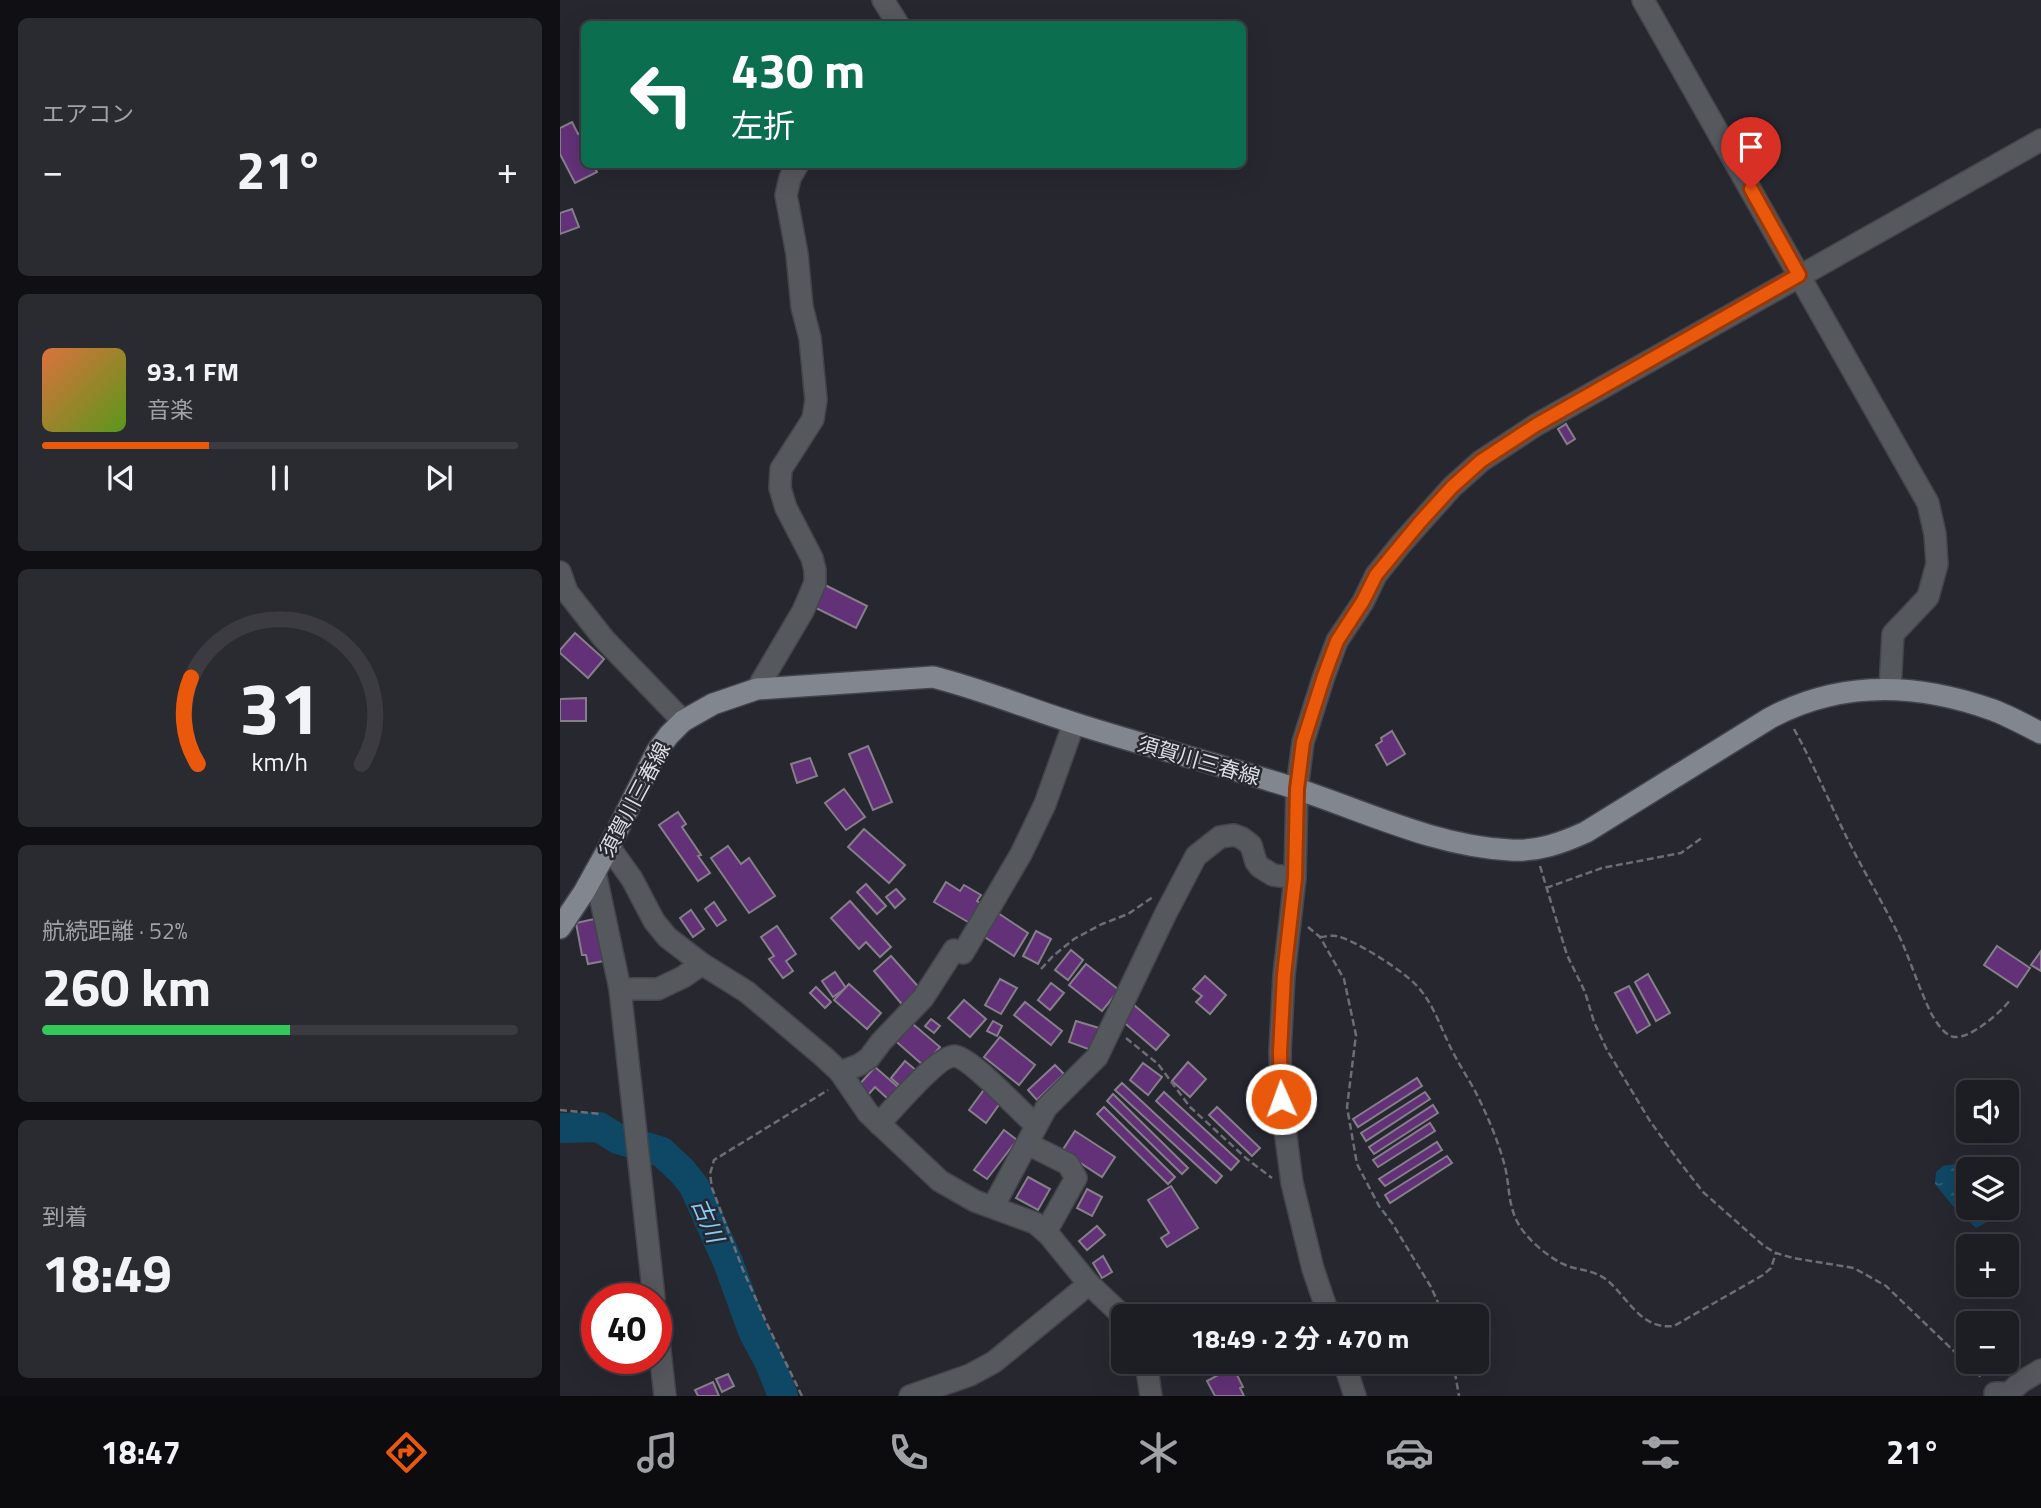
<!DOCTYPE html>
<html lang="ja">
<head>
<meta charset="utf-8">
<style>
  body { margin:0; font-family:"Titillium Web","Noto Sans JP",sans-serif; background:#2a2a31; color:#f1f3f6; height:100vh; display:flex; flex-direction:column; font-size:26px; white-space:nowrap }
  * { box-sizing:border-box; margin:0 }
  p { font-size:23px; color:#a0a2a6 }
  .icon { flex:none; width:38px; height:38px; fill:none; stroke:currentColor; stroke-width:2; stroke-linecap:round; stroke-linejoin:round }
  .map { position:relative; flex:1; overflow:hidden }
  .details { display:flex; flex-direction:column; gap:18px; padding:18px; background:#101014; width:560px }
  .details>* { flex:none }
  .top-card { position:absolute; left:21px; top:21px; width:665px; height:147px; border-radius:10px; box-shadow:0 7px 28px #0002,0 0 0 2px #3b3b41; background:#0b6e4f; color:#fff; overflow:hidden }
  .buttons { position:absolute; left:1396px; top:1080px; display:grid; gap:14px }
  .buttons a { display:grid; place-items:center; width:63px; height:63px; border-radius:10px; background:#1d1d24; box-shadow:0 7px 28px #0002,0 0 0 2px #3b3b41; font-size:35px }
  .speed { position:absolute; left:21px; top:1283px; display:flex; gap:14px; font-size:35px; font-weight:700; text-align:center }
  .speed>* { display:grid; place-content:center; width:91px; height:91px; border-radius:50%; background:#1d1d24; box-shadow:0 7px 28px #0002,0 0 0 2px #3b3b41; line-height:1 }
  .speed .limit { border:10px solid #d22; background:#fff; color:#111 }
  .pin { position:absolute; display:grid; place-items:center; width:60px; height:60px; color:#fff; margin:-72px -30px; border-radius:50% 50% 50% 0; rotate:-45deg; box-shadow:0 0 7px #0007 }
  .pin .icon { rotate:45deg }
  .me { position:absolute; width:77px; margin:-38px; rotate:358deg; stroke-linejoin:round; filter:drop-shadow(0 0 5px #0008) }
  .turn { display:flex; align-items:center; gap:24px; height:147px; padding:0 35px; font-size:32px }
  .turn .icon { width:91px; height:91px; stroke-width:2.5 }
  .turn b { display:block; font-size:49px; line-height:60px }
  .big { font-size:52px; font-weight:700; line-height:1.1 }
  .details .card { flex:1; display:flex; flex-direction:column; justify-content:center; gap:10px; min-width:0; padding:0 24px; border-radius:10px; background:#2a2a31 }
  .details .dial { align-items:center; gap:0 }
  .dial svg { height:182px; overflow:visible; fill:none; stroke:#3b3b41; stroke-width:7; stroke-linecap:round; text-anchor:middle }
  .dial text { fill:#f1f3f6; stroke:none }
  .song { display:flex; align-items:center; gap:21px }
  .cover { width:84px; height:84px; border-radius:10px; background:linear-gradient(135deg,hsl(20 70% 55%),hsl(90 70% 35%)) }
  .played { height:7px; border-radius:4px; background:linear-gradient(90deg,#ea580c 35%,#3b3b41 35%) }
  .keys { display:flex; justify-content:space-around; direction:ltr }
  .heat { display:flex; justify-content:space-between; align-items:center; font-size:38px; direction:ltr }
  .charge { height:10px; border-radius:5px; background:linear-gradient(90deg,#34c759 52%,#3b3b41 0) }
  .trip { position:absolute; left:551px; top:1304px; width:378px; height:70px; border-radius:10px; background:#1d1d24; box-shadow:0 7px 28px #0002,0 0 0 2px #3b3b41; font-weight:700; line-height:70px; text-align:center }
  .tabs { display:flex; height:112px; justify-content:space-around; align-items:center; background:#0c0c0e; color:#a0a2a6 }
  .tabs .icon { width:49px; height:49px }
  .tabs .active { color:#ea580c }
  .tabs b { font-size:32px; color:#f1f3f6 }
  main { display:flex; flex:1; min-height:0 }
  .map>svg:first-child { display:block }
  .water { fill:url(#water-ripples) }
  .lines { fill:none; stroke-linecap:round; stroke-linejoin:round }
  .river { stroke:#0f4865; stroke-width:30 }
  .building { fill:#633178; stroke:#857f89; stroke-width:2 }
  .minor-casing { stroke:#44444d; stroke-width:24 }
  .major-casing { stroke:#44444d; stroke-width:24 }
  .path { stroke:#6d6d75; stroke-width:2.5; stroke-dasharray:7 3.5; stroke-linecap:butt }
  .minor { stroke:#55585c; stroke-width:21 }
  .major { stroke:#82878f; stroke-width:21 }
  .route-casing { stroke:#983908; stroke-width:18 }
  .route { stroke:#ea580c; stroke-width:12 }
  .labels { text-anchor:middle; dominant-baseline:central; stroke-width:5; stroke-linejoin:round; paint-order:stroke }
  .street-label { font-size:21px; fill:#dddde3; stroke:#272730 }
  .water-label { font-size:23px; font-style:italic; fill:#86ccf6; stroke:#272730 }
</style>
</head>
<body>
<main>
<section class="details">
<div class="card"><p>エアコン</p>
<div class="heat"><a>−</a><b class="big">21°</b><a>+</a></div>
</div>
<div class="card">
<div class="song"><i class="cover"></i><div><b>93.1 FM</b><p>音楽</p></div></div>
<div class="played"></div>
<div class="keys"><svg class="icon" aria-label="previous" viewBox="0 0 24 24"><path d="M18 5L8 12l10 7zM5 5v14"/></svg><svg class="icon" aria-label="pause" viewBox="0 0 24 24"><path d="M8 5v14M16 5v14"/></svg><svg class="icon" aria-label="next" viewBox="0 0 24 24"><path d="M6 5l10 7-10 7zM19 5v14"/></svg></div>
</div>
<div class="card dial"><svg viewBox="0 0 100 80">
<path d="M14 69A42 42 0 1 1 86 69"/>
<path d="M14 69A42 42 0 0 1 11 31" stroke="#ea580c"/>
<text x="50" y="56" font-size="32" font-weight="700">31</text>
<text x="50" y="72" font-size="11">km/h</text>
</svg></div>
<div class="card"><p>航続距離 · 52%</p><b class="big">260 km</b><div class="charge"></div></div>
<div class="card"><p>到着</p><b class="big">18:49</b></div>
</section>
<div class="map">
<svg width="1481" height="1396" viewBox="0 0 1481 1396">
  <defs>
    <pattern id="water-ripples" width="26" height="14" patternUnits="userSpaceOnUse" patternTransform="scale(1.75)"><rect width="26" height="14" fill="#0f4865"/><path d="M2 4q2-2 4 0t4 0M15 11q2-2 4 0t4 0" fill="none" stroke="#32627b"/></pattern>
  </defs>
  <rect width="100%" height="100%" fill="#272730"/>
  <path class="water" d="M1396,1164L1419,1165L1421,1169H1409V1208H1436V1217L1416,1228L1392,1205L1375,1184L1376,1172L1383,1166Z"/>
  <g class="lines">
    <path class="river" d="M0,1128L39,1127L58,1139L102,1152L122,1171L134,1186L168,1262L193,1331L210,1363L223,1396"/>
  </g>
  <g class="building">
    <path d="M12,122L18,134L24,131V164H36L34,166L37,172L15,183L0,154V128Z"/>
    <path d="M12,209L19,227L0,234V213Z"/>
    <path d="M1006,424L1015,439L1007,444L998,429Z"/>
    <path d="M259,582L307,606L296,628L248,604Z"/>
    <path d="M15,633L44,659L28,678L0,653V650Z"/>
    <path d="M26,698V721H0V699Z"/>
    <path d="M832,731L845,754L827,765L816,745L822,741L821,738Z"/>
    <path d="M308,746L332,802L313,810L289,754Z"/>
    <path d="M250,758L257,776L237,783L231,764Z"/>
    <path d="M284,789L305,817L286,830L265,803Z"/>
    <path d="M118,812L126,824L122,827L141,855L138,856L150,873L138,881L99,825Z"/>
    <path d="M304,829L345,865L329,883L288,847Z"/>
    <path d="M168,846L181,864L189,858L215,896L189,913L151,858Z"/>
    <path d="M386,882L400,891L404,885L421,895L417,901L425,906L413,925L374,902Z"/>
    <path d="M306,884L326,906L317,914L297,892Z"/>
    <path d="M336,889L345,899L335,908L326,897Z"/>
    <path d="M290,901L331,947L320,957L306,942L299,949L271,918Z"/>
    <path d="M154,902L166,920L157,926L145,909Z"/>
    <path d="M131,910L144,929L133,937L120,918Z"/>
    <path d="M438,913L468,933L454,956L423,936Z"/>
    <path d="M39,918L44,961L28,964L26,955H22L16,923Z"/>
    <path d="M217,926L236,954L226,961L233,971L223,978L209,959L214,956L201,937Z"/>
    <path d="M476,931L491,939L478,964L463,956Z"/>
    <path d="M1437,946L1470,968L1457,987L1424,965Z"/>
    <path d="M511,950L523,960L508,980L495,970Z"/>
    <path d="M1481,951V971L1471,965Z"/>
    <path d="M331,956L363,992L345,1008L314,971Z"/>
    <path d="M526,964L559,990L542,1011L509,985Z"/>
    <path d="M275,972L286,988L273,997L262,981Z"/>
    <path d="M1088,974L1110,1013L1096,1021L1075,982Z"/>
    <path d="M645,976L666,995L650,1014L636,1002L642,996L633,989Z"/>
    <path d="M440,979L457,988L441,1014L425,1005Z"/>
    <path d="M491,983L504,993L490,1010L478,1000Z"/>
    <path d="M289,984L321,1013L307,1029L274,1000Z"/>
    <path d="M1069,986L1090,1025L1077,1033L1055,993Z"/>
    <path d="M256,987L271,1002L265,1008L250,993Z"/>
    <path d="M404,1000L426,1019L410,1037L388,1018Z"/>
    <path d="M465,1002L502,1031L491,1045L454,1015Z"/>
    <path d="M574,1005L609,1035L596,1050L561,1020Z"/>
    <path d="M347,1019L380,1047L364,1066L331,1037Z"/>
    <path d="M371,1019L380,1026L374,1033L365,1026Z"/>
    <path d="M433,1021L442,1026L437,1036L427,1031Z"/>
    <path d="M516,1021L539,1028L531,1050L509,1042Z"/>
    <path d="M440,1037L475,1065L459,1085L424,1057Z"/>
    <path d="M345,1061L357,1071L342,1088L331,1078Z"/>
    <path d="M628,1062L646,1079L630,1097L612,1081Z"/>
    <path d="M583,1063L602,1077L588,1095L570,1080Z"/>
    <path d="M495,1065L504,1074L477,1100L468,1090Z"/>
    <path d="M315,1067L338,1087L328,1099L315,1087L308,1095L298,1086Z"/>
    <path d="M857,1078L862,1086L798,1127L793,1119Z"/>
    <path d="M562,1083L662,1176L656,1183L555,1090Z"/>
    <path d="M426,1087L443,1099L426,1123L409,1110Z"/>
    <path d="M604,1092L679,1161L671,1170L596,1101Z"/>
    <path d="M865,1092L870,1099L806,1141L801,1133Z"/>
    <path d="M553,1094L628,1168L622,1174L547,1101Z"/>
    <path d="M873,1105L878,1113L814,1154L809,1147Z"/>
    <path d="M544,1107L615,1177L608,1184L537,1114Z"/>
    <path d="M657,1107L700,1148L692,1156L649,1115Z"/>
    <path d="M870,1123L875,1131L818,1167L813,1160Z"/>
    <path d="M444,1130L457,1140L427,1179L414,1170Z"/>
    <path d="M515,1131L555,1157L542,1177L502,1151Z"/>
    <path d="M877,1142L882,1150L825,1186L819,1179Z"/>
    <path d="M887,1156L892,1163L830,1203L825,1195Z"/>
    <path d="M468,1177L490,1189L478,1210L456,1198Z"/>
    <path d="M611,1186L638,1228L607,1247L601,1238L609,1233L588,1200Z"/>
    <path d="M527,1189L542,1197L532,1216L517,1208Z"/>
    <path d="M537,1226L545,1235L527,1250L519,1241Z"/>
    <path d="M543,1256L552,1272L542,1278L533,1263Z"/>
    <path d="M673,1367L683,1387L680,1388L684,1396H655L647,1381Z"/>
    <path d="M168,1374L174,1386L162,1392L156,1379Z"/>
    <path d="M153,1382L159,1396H138L135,1390Z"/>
  </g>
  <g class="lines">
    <defs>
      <g id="minor">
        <path d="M323,0L338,24"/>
        <path d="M1083,0L1368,503L1375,534L1377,564L1368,597L1333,634L1330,688"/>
        <path d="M0,572L7,592L44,639L123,721"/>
        <path d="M197,689L243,611L255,583V570L252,558L226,508L220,488L221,469L253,419L256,400L250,338L242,307L237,254L226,195L230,178L238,164"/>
        <path d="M49,847L72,879L94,921L107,937L142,964L187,992L264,1057L280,1072L308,1113L380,1181L415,1201L475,1223L489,1235L529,1284L564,1317"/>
        <path d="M35,872L60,989L94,1298"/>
        <path d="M403,953L461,854L485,804L514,723"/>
        <path d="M60,989H98L123,977L142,964"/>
        <path d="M280,1072L299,1065L309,1058L321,1042L363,998L394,950"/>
        <path d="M319,1124C331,1111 378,1056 394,1056C411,1057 459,1111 476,1125"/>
        <path d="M468,1144L508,1164L516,1178L489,1226L484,1230"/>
        <path d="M433,1207L486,1108L537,1057L606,913L636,856L660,837L674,835L682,838L691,845L696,862L700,867L713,875L735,878"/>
        <path d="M96,1315L105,1396"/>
        <path d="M769,1316L753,1269L732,1183L721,1099L720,1052L724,975L735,878L737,789L743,742L764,676L777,641L803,602L816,575L841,544L892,487L921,461L976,425L1481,140"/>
        <path d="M586,1362L591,1396"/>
        <path d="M784,1362L795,1396"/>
        <path d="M1435,1393H1449L1461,1382L1481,1370"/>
        <path d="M350,1396L410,1375L434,1362L529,1284"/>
      </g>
      <path id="major" d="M0,928L24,892L49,847L97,751L109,735L123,721L153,704L197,689L373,677C421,689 467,708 514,723C588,747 663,765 737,789C807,812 875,846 950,850C977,852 1002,843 1026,832L1210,718C1281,680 1358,683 1433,710C1449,716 1465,725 1481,733"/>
    </defs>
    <use href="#minor" class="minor-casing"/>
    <use href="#major" class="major-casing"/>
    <g class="path">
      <path d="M1234,729C1254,765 1270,804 1288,840C1305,874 1325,906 1341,940C1352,965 1360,991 1372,1015C1377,1023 1384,1035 1394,1037C1411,1039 1442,1011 1451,999"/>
      <path d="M980,866L1007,955L1025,992L1034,1022L1047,1050L1090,1121L1118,1160L1143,1192L1204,1246L1216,1253L1233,1258L1294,1268L1326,1286L1423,1379"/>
      <path d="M986,888L1042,868L1121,853L1143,837"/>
      <path d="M748,927L760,937L784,979L796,1035L787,1107L797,1164L819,1206L832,1223L871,1287L884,1316"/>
      <path d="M760,937C765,937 771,935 776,936C794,939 845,972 857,986C872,1002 879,1023 888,1042C895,1058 905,1073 914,1089C926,1112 937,1138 944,1163C950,1183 947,1205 959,1225C968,1240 987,1256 1003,1264C1018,1271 1033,1269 1047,1280C1069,1299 1081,1330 1114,1326L1203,1275L1211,1268L1216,1253"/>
      <path d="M481,969L493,956L514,939L542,924L568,914L593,897"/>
      <path d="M566,1038L598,1064L630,1107L687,1159L712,1178"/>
      <path d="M0,1110L41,1114"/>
      <path d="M893,1362L899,1396"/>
      <path d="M242,1396L207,1324L183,1270L152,1188L150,1174L154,1160L268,1090"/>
    </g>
    <use href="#minor" class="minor"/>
    <use href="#major" class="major"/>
  </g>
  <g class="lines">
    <defs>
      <path id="route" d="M721,1099L720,1052L724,975L735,878L737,789L743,742L764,676L777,641L803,601L816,575L860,522L892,487L921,461L976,425L1239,275L1191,189"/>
    </defs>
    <use href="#route" class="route-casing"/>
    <use href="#route" class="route"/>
  </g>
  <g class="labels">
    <g class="street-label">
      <text transform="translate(639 760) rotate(16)">須賀川三春線</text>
      <text transform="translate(74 799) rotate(-62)">須賀川三春線</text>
    </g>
    <g class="water-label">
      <text transform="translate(148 1220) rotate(67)">古川</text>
    </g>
  </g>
</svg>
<div class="buttons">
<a><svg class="icon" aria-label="sound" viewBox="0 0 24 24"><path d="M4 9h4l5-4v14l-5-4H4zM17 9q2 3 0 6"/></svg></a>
<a><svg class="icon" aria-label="layers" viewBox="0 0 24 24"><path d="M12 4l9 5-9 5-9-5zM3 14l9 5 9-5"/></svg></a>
<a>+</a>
<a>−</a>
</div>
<div class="speed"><div class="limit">40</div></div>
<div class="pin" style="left:1191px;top:189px;background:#d93025"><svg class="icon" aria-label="arrive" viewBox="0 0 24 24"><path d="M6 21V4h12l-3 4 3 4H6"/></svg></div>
<svg class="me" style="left:721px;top:1099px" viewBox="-20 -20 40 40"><circle r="17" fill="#ea580c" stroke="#fff" stroke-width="3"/><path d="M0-11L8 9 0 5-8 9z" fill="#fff"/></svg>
<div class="trip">18:49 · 2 分 · 470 m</div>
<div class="top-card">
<div class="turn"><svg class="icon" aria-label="left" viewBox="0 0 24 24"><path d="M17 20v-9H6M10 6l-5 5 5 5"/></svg><div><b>430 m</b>左折</div></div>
</div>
</div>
</main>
<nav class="tabs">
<b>18:47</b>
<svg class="icon active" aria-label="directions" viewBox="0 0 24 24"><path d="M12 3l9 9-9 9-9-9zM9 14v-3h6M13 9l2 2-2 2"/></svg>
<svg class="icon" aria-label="music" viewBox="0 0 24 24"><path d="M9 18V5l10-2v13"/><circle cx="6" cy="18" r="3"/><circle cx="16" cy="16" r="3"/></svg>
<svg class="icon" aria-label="phone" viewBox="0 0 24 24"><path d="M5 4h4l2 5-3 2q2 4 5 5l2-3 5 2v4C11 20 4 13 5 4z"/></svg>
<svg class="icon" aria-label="climate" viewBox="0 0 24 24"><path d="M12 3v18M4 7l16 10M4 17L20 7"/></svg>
<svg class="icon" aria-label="car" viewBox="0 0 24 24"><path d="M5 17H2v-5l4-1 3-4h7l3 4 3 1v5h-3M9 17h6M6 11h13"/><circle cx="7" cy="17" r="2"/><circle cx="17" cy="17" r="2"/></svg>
<svg class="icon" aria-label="filters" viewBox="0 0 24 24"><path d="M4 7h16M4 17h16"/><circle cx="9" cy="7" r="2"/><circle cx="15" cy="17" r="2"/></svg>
<b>21°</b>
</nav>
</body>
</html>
